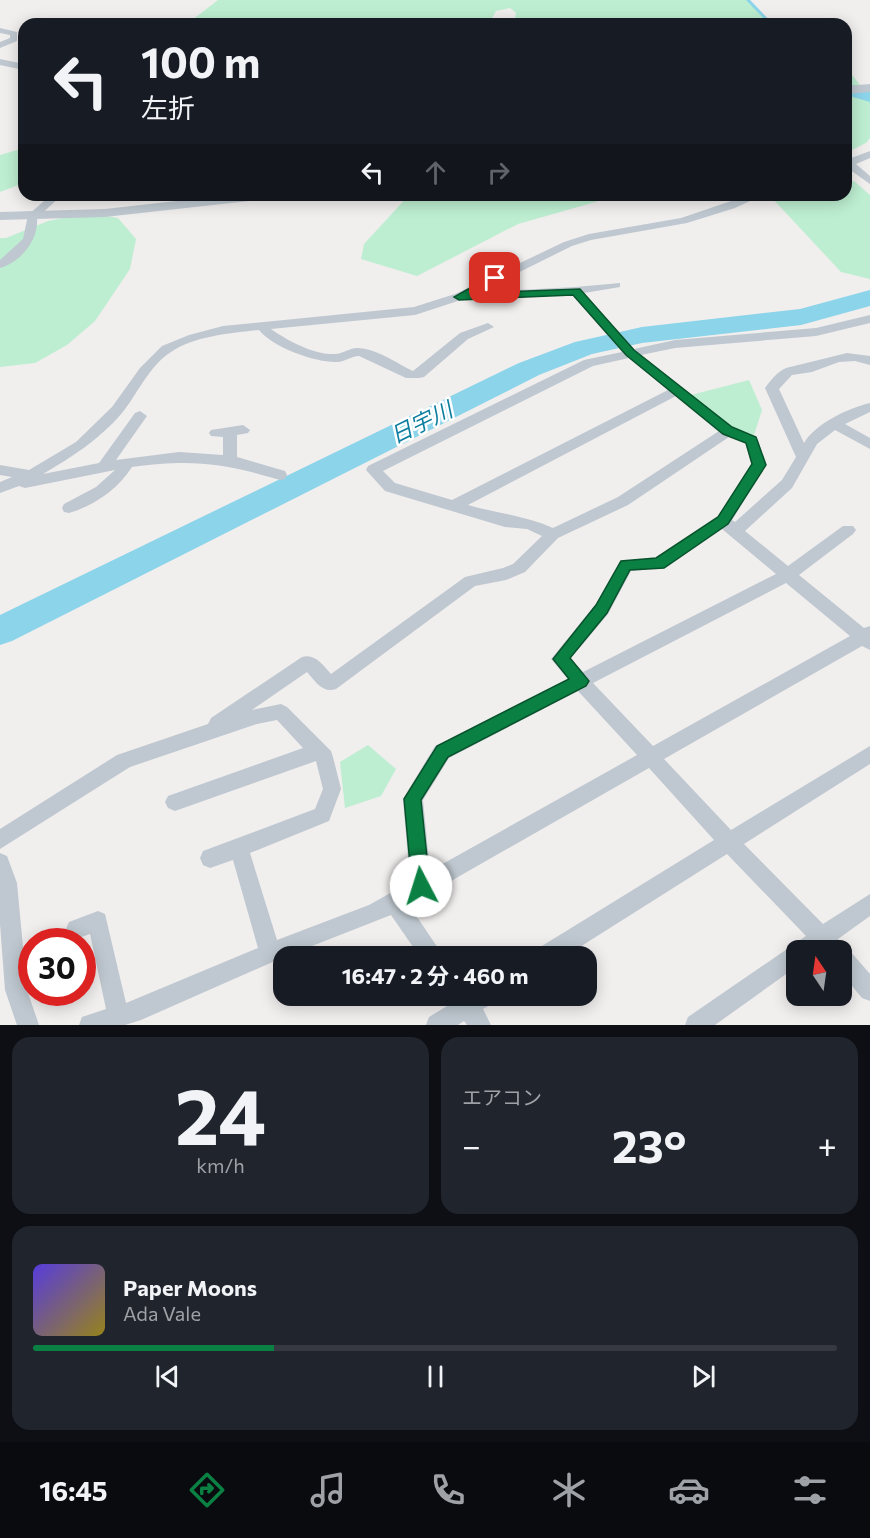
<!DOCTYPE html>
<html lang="ja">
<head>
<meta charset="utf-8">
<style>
  body { margin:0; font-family:Commissioner,"Noto Sans JP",sans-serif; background:#20242c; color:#f1f3f6; height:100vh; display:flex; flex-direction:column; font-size:22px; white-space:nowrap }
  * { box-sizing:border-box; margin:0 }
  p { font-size:20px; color:#9ea1a6 }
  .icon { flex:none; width:33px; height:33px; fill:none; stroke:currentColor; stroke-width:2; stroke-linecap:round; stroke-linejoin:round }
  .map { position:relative; height:1025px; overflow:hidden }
  .drawer { display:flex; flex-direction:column; gap:12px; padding:12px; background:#0d0f14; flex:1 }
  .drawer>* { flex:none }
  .hud { position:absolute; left:18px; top:18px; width:834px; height:183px; border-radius:18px; box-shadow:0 3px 15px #0003; background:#171b24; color:#f1f3f6; overflow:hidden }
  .needle { width:39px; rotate:347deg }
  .tools { position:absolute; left:786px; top:940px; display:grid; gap:12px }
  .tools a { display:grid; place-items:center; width:66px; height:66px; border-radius:12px; background:#171b24; box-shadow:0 3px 15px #0003; font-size:30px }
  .speed { position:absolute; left:18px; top:928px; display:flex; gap:12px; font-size:30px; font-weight:700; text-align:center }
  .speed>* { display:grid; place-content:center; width:78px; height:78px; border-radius:50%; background:#171b24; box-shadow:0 3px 15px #0003; line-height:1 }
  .speed .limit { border:9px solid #d22; background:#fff; color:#111 }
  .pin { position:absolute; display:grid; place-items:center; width:51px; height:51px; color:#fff; margin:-26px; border-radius:12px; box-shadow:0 3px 9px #0006 }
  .me { position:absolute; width:66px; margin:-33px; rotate:355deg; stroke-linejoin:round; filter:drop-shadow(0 0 4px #0008) }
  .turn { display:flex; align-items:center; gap:21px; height:126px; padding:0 24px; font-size:27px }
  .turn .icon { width:78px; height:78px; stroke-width:2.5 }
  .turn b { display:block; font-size:42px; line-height:51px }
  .lanes { display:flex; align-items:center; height:57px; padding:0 24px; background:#0003; justify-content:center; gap:30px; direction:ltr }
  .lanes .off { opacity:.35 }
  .big { font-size:45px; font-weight:700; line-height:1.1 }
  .drawer .tile { flex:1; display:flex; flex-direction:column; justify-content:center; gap:9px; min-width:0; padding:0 21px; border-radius:18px; background:#20242c }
  .drawer .dial { align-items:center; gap:0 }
  .dial b { font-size:78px; line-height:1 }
  .song { display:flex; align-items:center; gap:18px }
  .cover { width:72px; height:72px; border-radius:9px; background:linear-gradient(135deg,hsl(250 70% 55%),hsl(50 70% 35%)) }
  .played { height:6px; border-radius:3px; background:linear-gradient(90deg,#0b8043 30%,#363941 30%) }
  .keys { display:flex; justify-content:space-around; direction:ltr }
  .heat { display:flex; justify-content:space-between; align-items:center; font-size:33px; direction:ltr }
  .drawer .tiles { flex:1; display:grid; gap:12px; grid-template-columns:1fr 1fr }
  .tile:last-child { grid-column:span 2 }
  .trip { position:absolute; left:273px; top:946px; width:324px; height:60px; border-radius:18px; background:#171b24; box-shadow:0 3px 15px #0003; font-weight:700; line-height:60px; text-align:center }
  .tabs { display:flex; height:96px; justify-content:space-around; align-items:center; background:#090b0e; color:#9ea1a6 }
  .tabs .icon { width:42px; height:42px }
  .tabs .active { color:#0b8043 }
  .tabs b { font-size:27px; color:#f1f3f6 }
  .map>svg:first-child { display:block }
  .green { fill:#bdeed1 }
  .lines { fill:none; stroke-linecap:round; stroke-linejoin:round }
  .stream { stroke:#8bd4ea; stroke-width:3 }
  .river { fill:#8bd4ea; fill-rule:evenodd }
  .minor { fill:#bfc8d0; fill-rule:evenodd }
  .tertiary { fill:#bfc8d0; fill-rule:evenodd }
  .route { fill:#0b8043; stroke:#07532c; stroke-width:1.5 }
  .labels { text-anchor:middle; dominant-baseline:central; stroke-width:5; stroke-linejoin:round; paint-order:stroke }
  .water-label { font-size:22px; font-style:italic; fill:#0e7ea0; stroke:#fff }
</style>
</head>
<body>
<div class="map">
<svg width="870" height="1025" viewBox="0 0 870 1025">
  <rect width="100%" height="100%" fill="#f1eeee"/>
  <g class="green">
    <path d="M218,0H748L771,24H514L516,13L510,8L496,11L489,24H187Z"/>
    <path d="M846,67L870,98V138L866,143L846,153Z"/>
    <path d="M24,148V183L0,192V155Z"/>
    <path d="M854,181L870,195V279L841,272L771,197L780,195H846V182Z"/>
    <path d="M409,195H620L518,224L417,276L361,259L364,244Z"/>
    <path d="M90,213L118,218L136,239L130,269L95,321L67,345L35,363L0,367V238H6L48,221Z"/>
    <path d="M749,380L762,410L754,435L732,428L691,395Z"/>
    <path d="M368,745L396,769L381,796L345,808L340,762Z"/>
  </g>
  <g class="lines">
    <path class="stream" d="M748,0L771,24"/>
    <g class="river">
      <path d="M846,83L870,90V102L846,95Z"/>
      <path d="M870,290V306L801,325L642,343L592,354L539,375L12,641L0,645V615L519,363L575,342L642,327L800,309Z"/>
    </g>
    <g class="minor">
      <path d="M0,28L17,32V41L0,48V42L10,38V35L0,33Z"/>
      <path d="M0,59L24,64V70L0,65Z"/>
      <path d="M870,151V158L856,164L870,176V184L846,167V160Z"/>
      <path d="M51,195H62L37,218C39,240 21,262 0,268V260L23,239L28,215Z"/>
      <path d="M749,195H763L735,208L687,223L591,240L572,246L479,292L576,287L620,283V287L584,293L634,349L675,340L816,328L870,315V323L816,336L675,348L641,355L733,428L756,437L758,440L766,465L732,520L735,522L782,480L796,457L765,388C771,380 777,372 786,368L847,353L870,356V365L855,361L839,362L812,372L792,375L779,389L804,443C815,424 848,408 870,403V412L845,424L870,438V449L835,430L817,444L792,488L745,531L788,566L843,526H853L856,530L853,534L799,575L864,628L870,626V650L862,646L664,759L731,830L870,746V764L744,844L823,924L870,894V916L838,939L844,949L850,951L870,974V1001L862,998L842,974V951H796V967L715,1025H685L688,1017L806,936L727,854L564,957H534L537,949L714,840L649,768L409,905L444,957H420L391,915L284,957L141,1020L125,1025H79L82,1017L106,1009L90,934L76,939L69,936L66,929L69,922L98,911L105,914L126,1003L258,948L233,860L210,868L203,865L200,858L203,851L315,809L323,789L316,761L175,811L168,808L165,802L168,796L303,748L277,720L257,724L130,767L0,849V829L117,755L208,724L211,718L302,657C315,653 323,665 331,674L465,577L503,568L513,564L542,536L527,529L505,527L385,491L366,470L368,466L584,360L622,352L573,295L464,299L415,315L271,329C288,341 314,355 335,354C343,354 349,348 357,348C376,348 396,363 413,371L460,333L488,323L494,327L468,339L424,377L419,378H406L359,356C351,356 345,362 337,362C316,363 272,347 259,330C232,333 194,336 171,352C149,366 138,393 122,413C100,439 72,457 43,474L99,463L135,413L140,411L147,416L116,460L179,452L223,455V437L211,436L209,433L211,430L243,425L250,430L248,433L237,435V457L285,471L287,475L285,479L280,480C223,463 192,459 132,467C118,489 94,506 69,513L64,512L62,508L64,504L96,487L115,470L25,488L19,486L0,493V482L12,477L0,475V465L29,470L76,442L112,407L140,368L162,346L189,335L223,326L414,307L455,294L564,242L589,234L681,218ZM629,358L668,390L452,500L395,483L383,471L593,366ZM676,396L719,431L618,497L553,528C526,516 496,513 468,505ZM729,437L745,443L752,465L718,517L656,558L620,561L596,604L551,659L568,679L435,746L403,799L410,882L369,905L277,940L250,853L329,821L341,789L333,757L331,751L287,707L281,704L252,710L307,672C315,681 323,694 336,689L475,586L506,580L525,572L558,538L628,505ZM722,529L776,574L583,672L570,659L608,614L631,571L665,568ZM786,583L850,636L653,746L593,683ZM578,691L637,755L430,871L423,800L449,758Z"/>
      <path d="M0,853L7,856L17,883L27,990L39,1025H17L5,990L0,924Z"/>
      <path d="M449,996H495L492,1004L483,1009L491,1025H467L464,1021L458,1025H426L429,1017L452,1003Z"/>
    </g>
    <g class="tertiary">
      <path d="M870,84V92L846,94V86Z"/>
      <path d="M230,195H274L267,199L105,217L0,220V212L105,209Z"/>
    </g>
  </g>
  <path class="route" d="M495,274L501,278L499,280L475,293L580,289L634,350L732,427L756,437L766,465L728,524L664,568L630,570L607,613L570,658L589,681L586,686L448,757L421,800L430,886L428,893L421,896L415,893L412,886L404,799L437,746L569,679L553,659L596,605L621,561L656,558L718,517L752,464L746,443L723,434L626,355L573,295L459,300L454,297Z"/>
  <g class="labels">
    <g class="water-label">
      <text transform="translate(421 422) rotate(-26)">日宇川</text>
    </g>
  </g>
</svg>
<div class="tools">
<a><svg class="needle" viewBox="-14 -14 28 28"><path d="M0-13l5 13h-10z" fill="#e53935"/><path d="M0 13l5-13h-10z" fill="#9ea1a6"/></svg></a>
</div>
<div class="speed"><div class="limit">30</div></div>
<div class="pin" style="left:495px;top:278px;background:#d93025"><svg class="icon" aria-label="arrive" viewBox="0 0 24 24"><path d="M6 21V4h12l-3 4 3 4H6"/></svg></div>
<svg class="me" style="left:421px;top:886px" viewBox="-20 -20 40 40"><circle r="19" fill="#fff"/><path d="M0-13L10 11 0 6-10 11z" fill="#0b8043"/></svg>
<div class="trip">16:47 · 2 分 · 460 m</div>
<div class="hud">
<div class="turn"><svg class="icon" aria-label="left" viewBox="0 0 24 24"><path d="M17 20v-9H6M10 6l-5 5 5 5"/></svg><div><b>100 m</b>左折</div></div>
<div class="lanes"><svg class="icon" aria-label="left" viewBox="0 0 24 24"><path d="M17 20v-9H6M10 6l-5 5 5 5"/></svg><svg class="icon off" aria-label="ahead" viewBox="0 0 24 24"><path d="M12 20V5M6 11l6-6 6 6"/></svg><svg class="icon off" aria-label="right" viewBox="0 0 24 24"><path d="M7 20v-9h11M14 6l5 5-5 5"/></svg></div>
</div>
</div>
<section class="drawer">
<div class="tiles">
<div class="tile dial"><b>24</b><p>km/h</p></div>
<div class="tile"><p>エアコン</p>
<div class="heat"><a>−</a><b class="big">23°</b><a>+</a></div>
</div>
<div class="tile">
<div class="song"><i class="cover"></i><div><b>Paper Moons</b><p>Ada Vale</p></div></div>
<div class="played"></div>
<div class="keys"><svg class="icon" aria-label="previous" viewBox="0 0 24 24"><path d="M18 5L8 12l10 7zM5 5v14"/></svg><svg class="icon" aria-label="pause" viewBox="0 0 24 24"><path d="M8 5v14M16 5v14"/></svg><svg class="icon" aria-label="next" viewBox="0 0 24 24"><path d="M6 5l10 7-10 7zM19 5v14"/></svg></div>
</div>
</div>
</section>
<nav class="tabs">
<b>16:45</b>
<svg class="icon active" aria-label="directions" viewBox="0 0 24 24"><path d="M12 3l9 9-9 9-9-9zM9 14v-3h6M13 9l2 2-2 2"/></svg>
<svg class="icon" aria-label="music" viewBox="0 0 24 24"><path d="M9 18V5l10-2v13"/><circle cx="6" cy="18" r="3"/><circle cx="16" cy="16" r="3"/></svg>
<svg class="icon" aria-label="phone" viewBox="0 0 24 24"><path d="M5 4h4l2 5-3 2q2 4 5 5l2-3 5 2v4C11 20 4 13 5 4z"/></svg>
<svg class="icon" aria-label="climate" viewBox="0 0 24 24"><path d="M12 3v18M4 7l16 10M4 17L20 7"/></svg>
<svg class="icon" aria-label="car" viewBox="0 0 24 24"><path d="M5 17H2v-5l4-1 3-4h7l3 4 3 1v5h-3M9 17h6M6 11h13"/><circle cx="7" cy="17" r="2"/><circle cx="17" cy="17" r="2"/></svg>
<svg class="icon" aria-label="filters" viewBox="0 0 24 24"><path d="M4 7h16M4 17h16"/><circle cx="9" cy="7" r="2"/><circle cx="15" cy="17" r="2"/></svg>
</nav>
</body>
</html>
